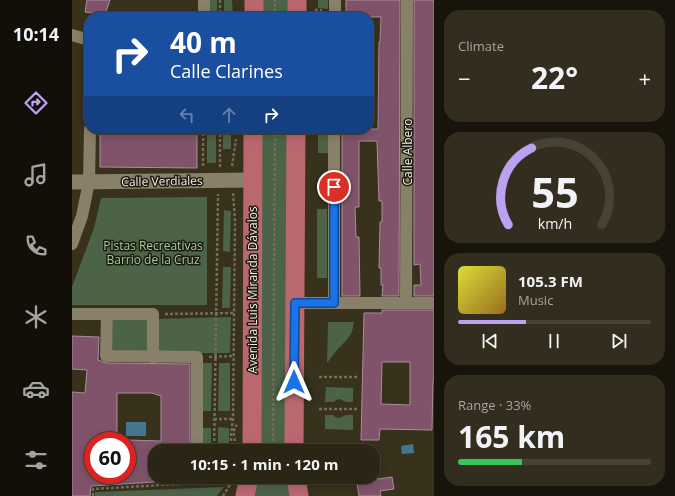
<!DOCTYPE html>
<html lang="en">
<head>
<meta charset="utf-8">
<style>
  body { margin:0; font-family:"Open Sans",sans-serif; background:#322d1e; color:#f1f3f6; height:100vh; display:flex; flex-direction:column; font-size:15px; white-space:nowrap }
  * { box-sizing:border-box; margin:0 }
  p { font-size:13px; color:#a5a5a0 }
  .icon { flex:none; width:22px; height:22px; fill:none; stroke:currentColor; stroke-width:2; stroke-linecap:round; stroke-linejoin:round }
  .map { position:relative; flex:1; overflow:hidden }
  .panel { display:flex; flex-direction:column; gap:10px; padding:10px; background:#17140c; width:241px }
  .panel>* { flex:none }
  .top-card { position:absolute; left:12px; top:12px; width:290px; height:122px; border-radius:16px; box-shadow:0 2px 10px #0003,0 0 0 1px #464234; background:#1a4fa0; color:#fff; overflow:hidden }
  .speed { position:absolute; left:12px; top:432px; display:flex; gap:8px; font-size:20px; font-weight:700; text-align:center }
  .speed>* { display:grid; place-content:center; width:52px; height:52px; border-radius:50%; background:#2a2515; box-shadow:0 2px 10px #0003,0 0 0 1px #464234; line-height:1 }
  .speed .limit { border:6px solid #d22; background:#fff; color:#111 }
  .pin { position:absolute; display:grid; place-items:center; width:34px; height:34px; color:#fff; margin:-17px; border:2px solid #fff; border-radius:50%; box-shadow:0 1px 4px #0007 }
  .me { position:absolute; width:44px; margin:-22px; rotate:0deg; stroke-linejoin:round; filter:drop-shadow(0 0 3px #0008) }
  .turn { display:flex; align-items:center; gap:14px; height:84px; padding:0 20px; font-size:18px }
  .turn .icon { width:52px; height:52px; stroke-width:2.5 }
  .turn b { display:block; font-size:28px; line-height:34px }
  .lanes { display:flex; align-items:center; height:38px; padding:0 20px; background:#0003; justify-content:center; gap:20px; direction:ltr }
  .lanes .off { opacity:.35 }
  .big { font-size:30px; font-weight:700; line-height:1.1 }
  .panel .widget { flex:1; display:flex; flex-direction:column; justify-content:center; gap:6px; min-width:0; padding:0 14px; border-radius:16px; background:#322d1e }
  .panel .dial { align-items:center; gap:0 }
  .dial svg { height:104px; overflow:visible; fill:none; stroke:#464234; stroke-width:7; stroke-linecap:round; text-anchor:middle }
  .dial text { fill:#f1f3f6; stroke:none }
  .song { display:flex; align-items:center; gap:12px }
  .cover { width:48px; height:48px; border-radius:6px; background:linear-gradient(135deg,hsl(60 70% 55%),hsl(40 70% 35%)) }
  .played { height:4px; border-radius:2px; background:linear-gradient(90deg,#bca0f2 35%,#464234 35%) }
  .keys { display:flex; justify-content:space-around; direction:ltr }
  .heat { display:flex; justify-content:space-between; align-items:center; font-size:22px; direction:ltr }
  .charge { height:6px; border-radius:3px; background:linear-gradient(90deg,#34c759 33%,#464234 0) }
  .trip { position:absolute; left:76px; top:444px; width:232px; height:40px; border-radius:16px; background:#2a2515; box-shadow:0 2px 10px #0003,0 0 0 1px #464234; font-weight:700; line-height:40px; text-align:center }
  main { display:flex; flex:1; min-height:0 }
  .menu { display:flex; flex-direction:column; width:72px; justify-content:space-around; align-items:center; background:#110f08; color:#a5a5a0 }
  .menu .icon { width:28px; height:28px }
  .menu .on { color:#bca0f2 }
  .menu b { font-size:18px; color:#f1f3f6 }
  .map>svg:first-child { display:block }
  .green { fill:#4c6347 }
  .water { fill:#437691 }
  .building { fill:#80536b; stroke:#a88e9b; fill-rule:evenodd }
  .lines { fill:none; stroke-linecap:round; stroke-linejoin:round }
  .path { stroke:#726c5a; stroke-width:2.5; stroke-dasharray:3 2; stroke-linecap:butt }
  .minor { stroke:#888068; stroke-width:12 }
  .tertiary { stroke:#888068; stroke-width:15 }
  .primary { stroke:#ba6770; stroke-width:19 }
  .route-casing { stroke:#114b97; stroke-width:10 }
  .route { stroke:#1a73e8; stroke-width:7 }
  .labels { text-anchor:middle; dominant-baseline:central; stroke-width:3; stroke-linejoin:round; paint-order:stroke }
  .street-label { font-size:12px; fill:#f3efe2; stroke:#1c1910 }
  .park-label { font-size:12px; fill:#9ed194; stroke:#1c1910 }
</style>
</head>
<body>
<main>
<nav class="menu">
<b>10:14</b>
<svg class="icon on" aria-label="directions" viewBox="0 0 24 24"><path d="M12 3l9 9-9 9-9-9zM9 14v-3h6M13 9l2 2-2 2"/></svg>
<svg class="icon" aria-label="music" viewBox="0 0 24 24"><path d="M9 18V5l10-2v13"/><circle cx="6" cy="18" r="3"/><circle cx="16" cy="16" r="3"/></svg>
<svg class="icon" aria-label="phone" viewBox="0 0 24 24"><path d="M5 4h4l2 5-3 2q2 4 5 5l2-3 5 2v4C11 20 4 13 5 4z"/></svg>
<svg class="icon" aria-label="climate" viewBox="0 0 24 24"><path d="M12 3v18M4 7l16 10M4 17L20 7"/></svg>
<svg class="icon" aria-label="car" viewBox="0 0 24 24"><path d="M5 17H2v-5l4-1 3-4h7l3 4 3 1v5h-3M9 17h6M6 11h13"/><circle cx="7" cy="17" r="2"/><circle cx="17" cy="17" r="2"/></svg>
<svg class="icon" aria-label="filters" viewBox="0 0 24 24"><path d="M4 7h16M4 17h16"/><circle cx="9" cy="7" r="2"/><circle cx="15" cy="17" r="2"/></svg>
</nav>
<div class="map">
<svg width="362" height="496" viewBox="0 0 362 496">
  <rect width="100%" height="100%" fill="#38311c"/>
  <g class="green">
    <rect x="136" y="0" width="9" height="17"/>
    <path d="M152,0H160L161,17H152Z"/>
    <path d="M189,0H218V17H188Z"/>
    <path d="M246,0H256V9L246,8Z"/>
    <rect x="135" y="129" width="9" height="34"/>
    <rect x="151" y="129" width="8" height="20"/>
    <path d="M188,129H218L216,451H187Z"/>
    <rect x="246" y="129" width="10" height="24"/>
    <path d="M135,197V305H0V287L22,228L29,198Z"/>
    <rect x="245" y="209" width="10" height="69"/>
    <path d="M152,210L159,211L158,252L151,251Z"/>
    <path d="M151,267H159L158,308H150Z"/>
    <path d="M159,317L158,353H39L41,320Z"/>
    <path d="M256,322H282C280,335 278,336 270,345C264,350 260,357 255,363Z"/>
    <path d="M128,363H140L139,411H128Z"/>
    <path d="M147,363H158V411H146Z"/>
    <path d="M254,387L281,388V402H274L268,399L264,400L262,402H253Z"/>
    <path d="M253,415H261L263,417L267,418L274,415H281V430L253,429Z"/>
    <path d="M146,427L157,428V451H146Z"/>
    <rect x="128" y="428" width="11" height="23"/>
    <path d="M185,477H215L218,496H181Z"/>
    <path d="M152,487L145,496H23V492Z"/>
  </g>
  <g class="water">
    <rect x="54" y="422" width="20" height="14"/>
    <path d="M341,444L342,453L330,454L329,446Z"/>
  </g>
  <g class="building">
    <path d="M15,0H38L33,15L13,12Z"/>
    <path d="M274,0H328L327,296H310L311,285H309V268H307L308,222H310V201H307L305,141H287V207H283L284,237H287L288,296H270V129H306L307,42H308L309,17H274Z"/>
    <path d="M342,0H362V296H342V285H349L348,264L342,265Z"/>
    <path d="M28,129H125V168L28,167Z"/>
    <path d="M310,310H362V381H361L360,430L308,429L307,440H289L292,313H310ZM310,362H338V405L309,404Z"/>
    <path d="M0,336L27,337L26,360L34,363L118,364V451H83V482L19,486L18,496H0V392L13,393L15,370L0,369ZM45,393H80L89,396V441L55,440V475H21V441H45Z"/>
    <path d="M305,476L306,479L320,477L322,489L308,491L309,496H287L285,483L289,482V479Z"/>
  </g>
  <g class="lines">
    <g class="path">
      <path d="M148,0V17"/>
      <path d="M243,10H250"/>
      <path d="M203,17V0"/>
      <path d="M148,129V168"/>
      <path d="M131,166V129"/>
      <path d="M160,166L164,139"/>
      <path d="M93,314L162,313"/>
      <path d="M137,357L161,356"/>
      <path d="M247,377H286"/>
      <path d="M247,409H285"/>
      <path d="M142,419H161"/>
      <path d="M163,441C162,435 160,430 165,425"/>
      <path d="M201,446L203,129"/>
      <path d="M142,451L146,194"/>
      <path d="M159,451V434L161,419L163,221L161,193"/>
      <path d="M124,483L160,481"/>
      <path d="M21,496V489L124,483L125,477"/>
      <path d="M151,496L159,483"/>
    </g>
    <g class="minor">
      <path d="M132,0V17"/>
      <path d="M263,17V0"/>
      <path d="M0,35L17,40"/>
      <path d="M0,244L10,216L17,182L18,129"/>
      <path d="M223,303H362"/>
      <path d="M262,303V129"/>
      <path d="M334,303L335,0"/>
      <path d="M0,314H81V357"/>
      <path d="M35,314L34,356L125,357V451"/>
    </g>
    <path class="tertiary" d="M0,182L181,180"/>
    <g class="primary">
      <path d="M182,17V0"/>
      <path d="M225,17V0"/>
      <path d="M180,451L181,129"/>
      <path d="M222,451L224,129"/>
      <path d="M224,477L227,496"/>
      <path d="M173,496L177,477"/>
    </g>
  </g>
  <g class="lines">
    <defs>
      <path id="route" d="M222,382L223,303H262V187"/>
    </defs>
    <use href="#route" class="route-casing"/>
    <use href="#route" class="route"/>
  </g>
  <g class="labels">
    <g class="street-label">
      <text transform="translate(335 152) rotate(-90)">Calle Albero</text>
      <text transform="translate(90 181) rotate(-1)">Calle Verdiales</text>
      <text transform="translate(180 290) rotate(-90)">Avenida Luis Miranda Dávalos</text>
    </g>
    <g class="park-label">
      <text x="81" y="245">Pistas Recreativas<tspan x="81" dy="14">Barrio de la Cruz</tspan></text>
    </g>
  </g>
</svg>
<div class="speed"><div class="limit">60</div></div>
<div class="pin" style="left:262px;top:187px;background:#d93025"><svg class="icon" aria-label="arrive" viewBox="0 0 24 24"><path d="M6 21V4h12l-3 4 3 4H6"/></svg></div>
<svg class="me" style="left:222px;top:382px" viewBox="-20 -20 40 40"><path d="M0-17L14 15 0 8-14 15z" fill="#1a73e8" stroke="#fff" stroke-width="4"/></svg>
<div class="trip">10:15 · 1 min · 120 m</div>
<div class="top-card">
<div class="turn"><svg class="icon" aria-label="right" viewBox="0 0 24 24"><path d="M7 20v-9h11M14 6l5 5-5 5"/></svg><div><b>40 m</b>Calle Clarines</div></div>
<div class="lanes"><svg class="icon off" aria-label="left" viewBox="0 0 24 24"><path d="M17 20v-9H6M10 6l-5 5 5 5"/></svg><svg class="icon off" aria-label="ahead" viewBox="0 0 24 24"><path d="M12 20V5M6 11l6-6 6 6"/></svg><svg class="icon" aria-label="right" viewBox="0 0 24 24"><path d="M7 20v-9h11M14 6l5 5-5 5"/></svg></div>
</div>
</div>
<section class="panel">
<div class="widget"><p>Climate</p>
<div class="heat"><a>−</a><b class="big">22°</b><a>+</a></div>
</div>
<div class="widget dial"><svg viewBox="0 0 100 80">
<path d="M14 69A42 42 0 1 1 86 69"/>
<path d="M14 69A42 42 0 0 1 32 10" stroke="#bca0f2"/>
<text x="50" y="56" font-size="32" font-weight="700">55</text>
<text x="50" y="72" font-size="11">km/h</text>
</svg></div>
<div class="widget">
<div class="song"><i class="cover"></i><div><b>105.3 FM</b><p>Music</p></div></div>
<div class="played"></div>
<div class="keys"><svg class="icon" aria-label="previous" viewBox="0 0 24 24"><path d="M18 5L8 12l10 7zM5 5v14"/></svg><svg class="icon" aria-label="pause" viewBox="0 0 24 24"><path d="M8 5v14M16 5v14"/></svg><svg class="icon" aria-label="next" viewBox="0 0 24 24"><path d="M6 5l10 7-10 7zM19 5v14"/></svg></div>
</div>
<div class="widget"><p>Range · 33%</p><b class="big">165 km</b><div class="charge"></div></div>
</section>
</main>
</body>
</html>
